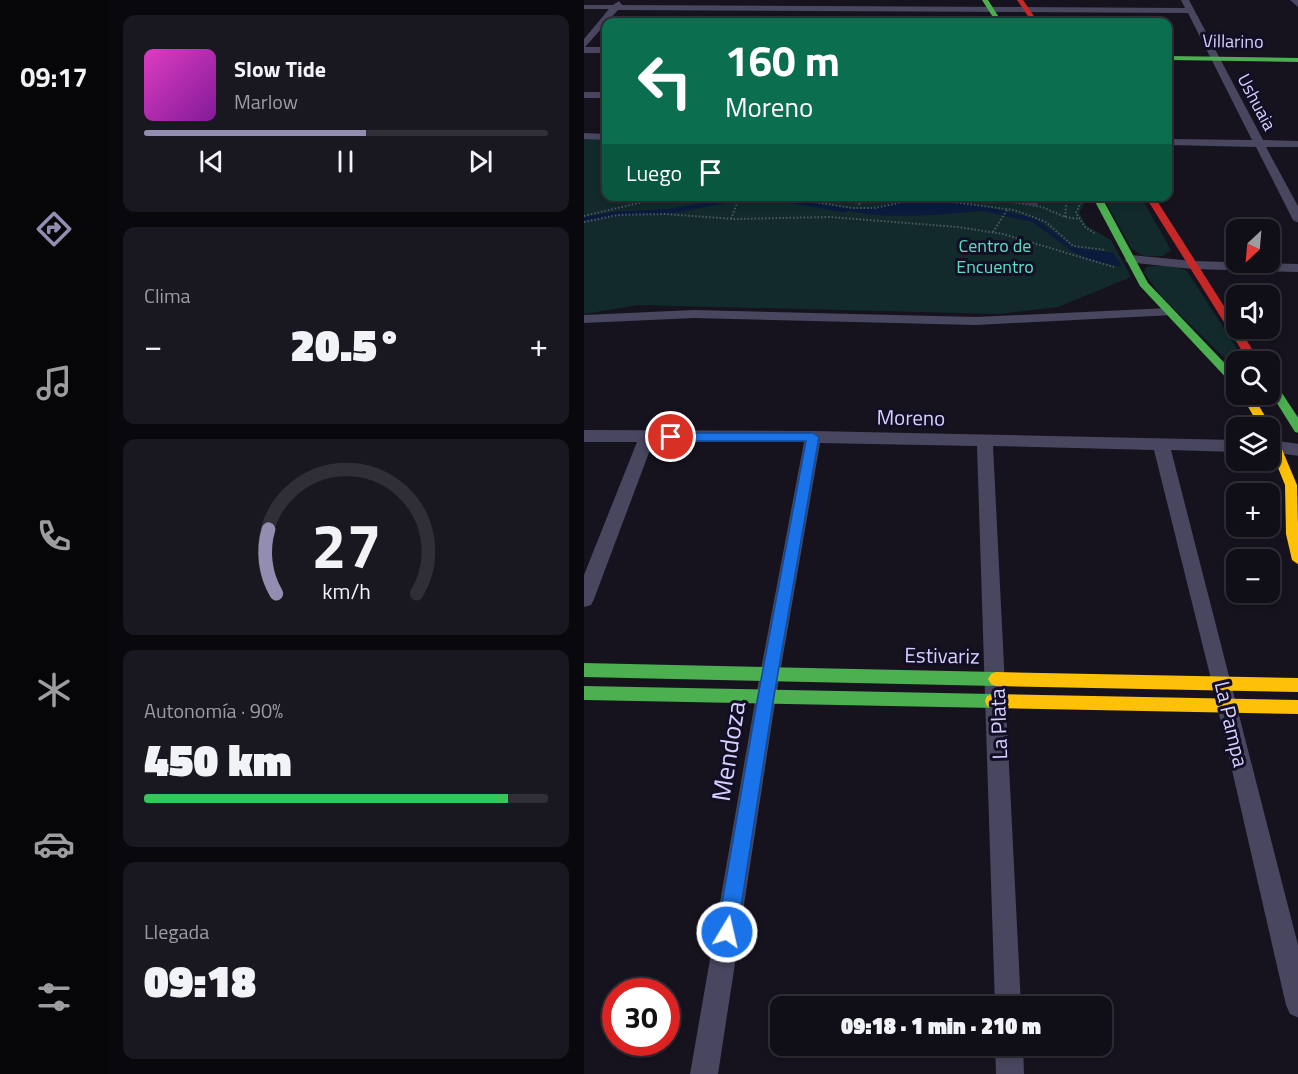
<!DOCTYPE html>
<html lang="es">
<head>
<meta charset="utf-8">
<style>
  body { margin:0; font-family:"Titillium Web",sans-serif; background:#191720; color:#f1f3f6; height:100vh; display:flex; flex-direction:column; font-size:22px; white-space:nowrap }
  * { box-sizing:border-box; margin:0 }
  p { font-size:20px; color:#9c9ca1 }
  .icon { flex:none; width:33px; height:33px; fill:none; stroke:currentColor; stroke-width:2; stroke-linecap:round; stroke-linejoin:round }
  .map { position:relative; flex:1; overflow:hidden }
  .sheet { display:flex; flex-direction:column; gap:15px; padding:15px; background:#09080d; width:476px }
  .sheet>* { flex:none }
  .hud { position:absolute; left:18px; top:18px; width:570px; height:183px; border-radius:12px; box-shadow:0 3px 9px #0003,0 0 0 2px #302e36; background:#0b6e4f; color:#fff; overflow:hidden }
  .needle { width:39px; rotate:206deg }
  .fabs { position:absolute; left:642px; top:219px; display:grid; gap:12px }
  .fabs a { display:grid; place-items:center; width:54px; height:54px; border-radius:12px; background:#100e17; box-shadow:0 3px 9px #0003,0 0 0 2px #302e36; font-size:30px }
  .speed { position:absolute; left:18px; top:978px; display:flex; gap:12px; font-size:30px; font-weight:700; text-align:center }
  .speed>* { display:grid; place-content:center; width:78px; height:78px; border-radius:50%; background:#100e17; box-shadow:0 3px 9px #0003,0 0 0 2px #302e36; line-height:1 }
  .speed .limit { border:9px solid #d22; background:#fff; color:#111 }
  .pin { position:absolute; display:grid; place-items:center; width:51px; height:51px; color:#fff; margin:-26px; border:3px solid #fff; border-radius:50%; box-shadow:0 2px 6px #0007 }
  .me { position:absolute; width:66px; margin:-33px; rotate:9deg; stroke-linejoin:round; filter:drop-shadow(0 0 4px #0008) }
  .turn { display:flex; align-items:center; gap:21px; height:126px; padding:0 24px; font-size:27px }
  .turn .icon { width:78px; height:78px; stroke-width:2.5 }
  .turn b { display:block; font-size:42px; line-height:51px }
  .then { display:flex; align-items:center; height:57px; padding:0 24px; background:#0003; gap:12px; font-size:22px }
  .big { font-size:45px; font-weight:800; line-height:1.1 }
  .sheet .card { flex:1; display:flex; flex-direction:column; justify-content:center; gap:9px; min-width:0; padding:0 21px; border-radius:12px; background:#191720 }
  .sheet .dial { align-items:center; gap:0 }
  .dial svg { height:156px; overflow:visible; fill:none; stroke:#302e36; stroke-width:7; stroke-linecap:round; text-anchor:middle }
  .dial text { fill:#f1f3f6; stroke:none }
  .song { display:flex; align-items:center; gap:18px }
  .cover { width:72px; height:72px; border-radius:9px; background:linear-gradient(135deg,hsl(310 70% 55%),hsl(290 70% 35%)) }
  .played { height:6px; border-radius:3px; background:linear-gradient(90deg,#938eb1 55%,#302e36 55%) }
  .keys { display:flex; justify-content:space-around; direction:ltr }
  .heat { display:flex; justify-content:space-between; align-items:center; font-size:33px; direction:ltr }
  .charge { height:9px; border-radius:4px; background:linear-gradient(90deg,#34c759 90%,#302e36 0) }
  .trip { position:absolute; left:186px; top:996px; width:342px; height:60px; border-radius:12px; background:#100e17; box-shadow:0 3px 9px #0003,0 0 0 2px #302e36; font-weight:800; line-height:60px; text-align:center }
  main { display:flex; flex:1; min-height:0 }
  .menu { display:flex; flex-direction:column; width:108px; justify-content:space-around; align-items:center; background:#060609; color:#9c9ca1 }
  .menu .icon { width:42px; height:42px }
  .menu .on { color:#938eb1 }
  .menu b { font-size:27px; color:#f1f3f6 }
  .map>svg:first-child { display:block }
  .green { fill:#122a2b }
  .water { fill:#0a1b3e }
  .lines { fill:none; stroke-linecap:round; stroke-linejoin:round }
  .stream { stroke:#0a1b3e; stroke-width:4.5 }
  .path { stroke:#4c5a69; stroke-width:2; stroke-dasharray:1.5 2; stroke-linecap:butt }
  .street { fill:#494760; fill-rule:evenodd }
  .fast { fill:#4caf50; fill-rule:evenodd }
  .slow { fill:#ffc107; fill-rule:evenodd }
  .jam { fill:#c62828; fill-rule:evenodd }
  .wall { fill:#3f3c4e }
  .shaded-wall { fill:#282533 }
  .route { fill:#1a73e8; stroke:#114b97; stroke-width:1.5 }
  .labels { text-anchor:middle; dominant-baseline:central; stroke-width:6; stroke-linejoin:round; paint-order:stroke }
  .far-street-label { font-size:18px; fill:#d7d0ff; stroke:#120e24 }
  .far-park-label { font-size:18px; fill:#5be0c2; stroke:#120e24 }
  .street-label { font-size:21px; fill:#d7d0ff; stroke:#120e24 }
  .near-street-label { font-size:26px; fill:#d7d0ff; stroke:#120e24 }
</style>
</head>
<body>
<main>
<nav class="menu">
<b>09:17</b>
<svg class="icon on" aria-label="directions" viewBox="0 0 24 24"><path d="M12 3l9 9-9 9-9-9zM9 14v-3h6M13 9l2 2-2 2"/></svg>
<svg class="icon" aria-label="music" viewBox="0 0 24 24"><path d="M9 18V5l10-2v13"/><circle cx="6" cy="18" r="3"/><circle cx="16" cy="16" r="3"/></svg>
<svg class="icon" aria-label="phone" viewBox="0 0 24 24"><path d="M5 4h4l2 5-3 2q2 4 5 5l2-3 5 2v4C11 20 4 13 5 4z"/></svg>
<svg class="icon" aria-label="climate" viewBox="0 0 24 24"><path d="M12 3v18M4 7l16 10M4 17L20 7"/></svg>
<svg class="icon" aria-label="car" viewBox="0 0 24 24"><path d="M5 17H2v-5l4-1 3-4h7l3 4 3 1v5h-3M9 17h6M6 11h13"/><circle cx="7" cy="17" r="2"/><circle cx="17" cy="17" r="2"/></svg>
<svg class="icon" aria-label="filters" viewBox="0 0 24 24"><path d="M4 7h16M4 17h16"/><circle cx="9" cy="7" r="2"/><circle cx="15" cy="17" r="2"/></svg>
</nav>
<section class="sheet">
<div class="card">
<div class="song"><i class="cover"></i><div><b>Slow Tide</b><p>Marlow</p></div></div>
<div class="played"></div>
<div class="keys"><svg class="icon" aria-label="previous" viewBox="0 0 24 24"><path d="M18 5L8 12l10 7zM5 5v14"/></svg><svg class="icon" aria-label="pause" viewBox="0 0 24 24"><path d="M8 5v14M16 5v14"/></svg><svg class="icon" aria-label="next" viewBox="0 0 24 24"><path d="M6 5l10 7-10 7zM19 5v14"/></svg></div>
</div>
<div class="card"><p>Clima</p>
<div class="heat"><a>−</a><b class="big">20.5°</b><a>+</a></div>
</div>
<div class="card dial"><svg viewBox="0 0 100 80">
<path d="M14 69A42 42 0 1 1 86 69"/>
<path d="M14 69A42 42 0 0 1 10 36" stroke="#938eb1"/>
<text x="50" y="56" font-size="32" font-weight="700">27</text>
<text x="50" y="72" font-size="11">km/h</text>
</svg></div>
<div class="card"><p>Autonomía · 90%</p><b class="big">450 km</b><div class="charge"></div></div>
<div class="card"><p>Llegada</p><b class="big">09:18</b></div>
</section>
<div class="map">
<svg width="715" height="1074" viewBox="0 0 715 1074">
  <rect width="100%" height="100%" fill="#16131f"/>
  <g class="green">
    <path d="M0,139H14L22,145V196L504,197L495,213L503,226L527,240L547,277L474,307L415,314L55,305L0,314Z"/>
    <path d="M519,197H557L587,250L579,256H560L548,249Z"/>
    <path d="M569,266H591L603,271L661,361L652,362V369L577,296L560,272L562,267Z"/>
  </g>
  <g class="water">
    <path d="M337,198L395,205L409,210C357,214 304,222 253,208L281,209Z"/>
    <path d="M483,246L530,253L538,267C520,262 497,260 483,246Z"/>
  </g>
  <g class="lines">
    <g class="stream">
      <path d="M401,209L450,220L491,251"/>
      <path d="M0,219L32,214L87,211L156,198L201,200L261,210"/>
    </g>
    <g class="path">
      <path d="M193,196L268,208H291L337,198L430,210L462,222L489,246L522,250"/>
      <path d="M255,196L276,204L287,196"/>
      <path d="M390,196L458,207L481,217L496,219"/>
      <path d="M462,196L460,200L467,201L470,196"/>
      <path d="M497,202L492,213L501,227L512,234"/>
      <path d="M0,216L63,201L140,196"/>
      <path d="M481,217L483,196"/>
      <path d="M147,219L156,196"/>
      <path d="M0,222L34,215L81,214L150,219L246,217L374,227L419,234L530,267"/>
      <path d="M409,232L423,210"/>
    </g>
    <g class="street">
      <path d="M597,0H605L679,140L715,141V147H682L715,208V223L709,220L672,147L584,145V139L668,140L604,13L34,10L1,47H22V53H0V39L25,9H0V5H29L35,1L38,5L601,8Z"/>
      <path d="M706,0H714L715,8Z"/>
      <rect x="0" y="92" width="22" height="6"/>
      <path d="M0,133L22,134V140L0,139Z"/>
      <path d="M547,255L609,261L715,264V272L609,269L542,262L541,259Z"/>
      <path d="M584,308L591,312L589,315L392,325L110,318L0,323V315L110,310L392,317Z"/>
      <path d="M0,430L229,431L652,440V452L587,450L715,949V1018L706,1014L702,1005L628,683L570,450L409,446L437,1006H411L393,446L236,443L192,696L134,1074H106L172,696L220,442H69L10,599L7,605L0,607V575L53,442H0Z"/>
      <path d="M686,440L715,444V456L686,452Z"/>
      <path d="M411,1046H439L440,1074H412Z"/>
    </g>
    <g class="fast">
      <path d="M398,0H404L418,22H412Z"/>
      <path d="M584,56L715,58V62L584,60Z"/>
      <path d="M508,196H517L564,283L652,375V384H648L556,286Z"/>
      <path d="M686,380L690,381L715,419V433L711,432L686,392Z"/>
      <path d="M0,663L412,672L417,674L420,679L417,684L412,686L0,677Z"/>
      <path d="M0,686L409,694L415,696L417,701L415,706L409,708L0,700Z"/>
    </g>
    <g class="slow">
      <path d="M657,394H668L688,428L686,431L692,435L713,485L715,565L708,560L702,534L701,485L686,448V428H676Z"/>
      <path d="M412,672L715,678V692L412,686L407,684L404,679L407,674Z"/>
      <path d="M409,694L715,700V714L409,708L403,706L401,701L403,696Z"/>
    </g>
    <g class="jam">
      <path d="M433,0H439L454,22H448Z"/>
      <path d="M561,196H570L652,325V328H655L676,362H665Z"/>
    </g>
  </g>
  <g class="wall">
    <path d="M259,196H284L275,202Z"/>
    <path d="M396,196H458L453,206Z"/>
  </g>
  <g class="shaded-wall">
    <path d="M275,196H284L275,202Z"/>
    <path d="M454,196H458L453,206Z"/>
  </g>
  <path class="route" d="M87,433H229L235,437L190,696L153,932L150,939L143,942L136,939L133,932L174,696L222,441H87L81,437Z"/>
  <g class="labels">
    <g class="far-street-label">
      <text transform="translate(649 41) rotate(1)">Villarino</text>
      <text transform="translate(673 102) rotate(62)">Ushuaia</text>
    </g>
    <g class="far-park-label">
      <text x="411" y="245">Centro de<tspan x="411" dy="21">Encuentro</tspan></text>
    </g>
    <g class="street-label">
      <text transform="translate(327 417) rotate(1)">Moreno</text>
      <text transform="translate(358 655) rotate(1)">Estivariz</text>
      <text transform="translate(414 724) rotate(-92)">La Plata</text>
      <text transform="translate(648 724) rotate(77)">La Pampa</text>
    </g>
    <g class="near-street-label">
      <text transform="translate(144 751) rotate(-81)">Mendoza</text>
    </g>
  </g>
</svg>
<div class="fabs">
<a><svg class="needle" viewBox="-14 -14 28 28"><path d="M0-13l5 13h-10z" fill="#e53935"/><path d="M0 13l5-13h-10z" fill="#9c9ca1"/></svg></a>
<a><svg class="icon" aria-label="sound" viewBox="0 0 24 24"><path d="M4 9h4l5-4v14l-5-4H4zM17 9q2 3 0 6"/></svg></a>
<a><svg class="icon" aria-label="search" viewBox="0 0 24 24"><circle cx="10" cy="10" r="6"/><path d="M15 15l6 6"/></svg></a>
<a><svg class="icon" aria-label="layers" viewBox="0 0 24 24"><path d="M12 4l9 5-9 5-9-5zM3 14l9 5 9-5"/></svg></a>
<a>+</a>
<a>−</a>
</div>
<div class="speed"><div class="limit">30</div></div>
<div class="pin" style="left:87px;top:437px;background:#d93025"><svg class="icon" aria-label="arrive" viewBox="0 0 24 24"><path d="M6 21V4h12l-3 4 3 4H6"/></svg></div>
<svg class="me" style="left:143px;top:932px" viewBox="-20 -20 40 40"><circle r="17" fill="#1a73e8" stroke="#fff" stroke-width="3"/><path d="M0-11L8 9 0 5-8 9z" fill="#fff"/></svg>
<div class="trip">09:18 · 1 min · 210 m</div>
<div class="hud">
<div class="turn"><svg class="icon" aria-label="left" viewBox="0 0 24 24"><path d="M17 20v-9H6M10 6l-5 5 5 5"/></svg><div><b>160 m</b>Moreno</div></div>
<div class="then">Luego<svg class="icon" aria-label="arrive" viewBox="0 0 24 24"><path d="M6 21V4h12l-3 4 3 4H6"/></svg></div>
</div>
</div>
</main>
</body>
</html>
